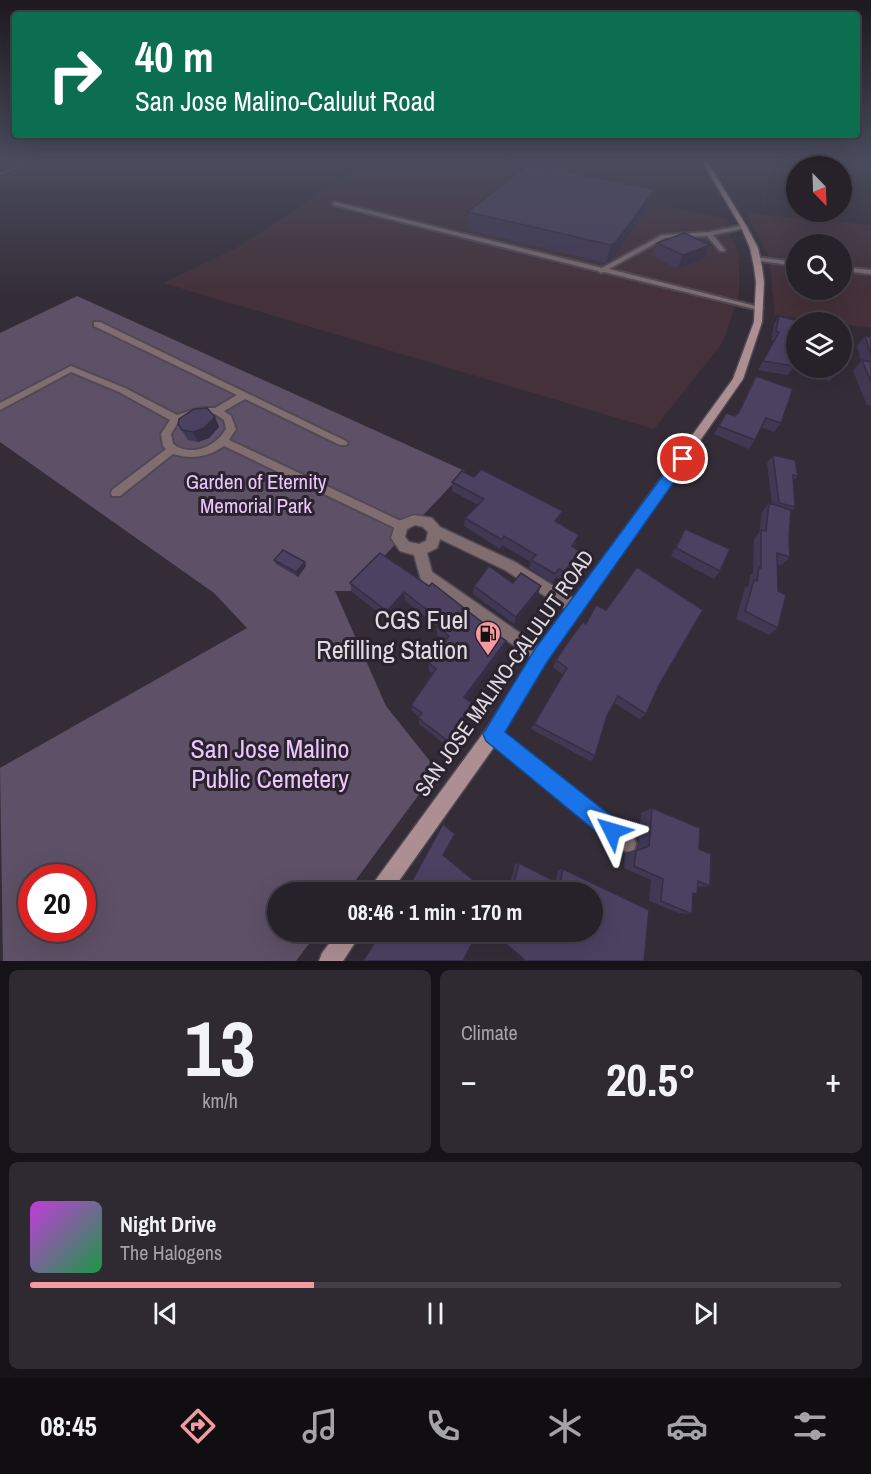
<!DOCTYPE html>
<html lang="en">
<head>
<meta charset="utf-8">
<style>
  body { margin:0; font-family:"Archivo Narrow",sans-serif; background:#2f2a32; color:#f1f3f6; height:100vh; display:flex; flex-direction:column; font-size:22px; white-space:nowrap }
  * { box-sizing:border-box; margin:0 }
  p { font-size:20px; color:#a4a4a8 }
  .icon { flex:none; width:33px; height:33px; fill:none; stroke:currentColor; stroke-width:2; stroke-linecap:round; stroke-linejoin:round }
  .map { position:relative; height:961px; overflow:hidden }
  .side { display:flex; flex-direction:column; gap:9px; padding:9px; background:#151317; flex:1 }
  .side>* { flex:none }
  .banner { position:absolute; left:12px; top:12px; width:848px; height:126px; border-radius:6px; box-shadow:0 6px 24px #0002,0 0 0 2px #433f47; background:#0b6e4f; color:#fff; overflow:hidden }
  .needle { width:39px; rotate:157deg }
  .buttons { position:absolute; left:786px; top:156px; display:grid; gap:12px }
  .buttons a { display:grid; place-items:center; width:66px; height:66px; border-radius:50%; background:#27222a; box-shadow:0 6px 24px #0002,0 0 0 2px #433f47; font-size:30px }
  .speed { position:absolute; left:18px; top:864px; display:flex; gap:12px; font-size:30px; font-weight:700; text-align:center }
  .speed>* { display:grid; place-content:center; width:78px; height:78px; border-radius:50%; background:#27222a; box-shadow:0 6px 24px #0002,0 0 0 2px #433f47; line-height:1 }
  .speed .limit { border:9px solid #d22; background:#fff; color:#111 }
  .pin { position:absolute; display:grid; place-items:center; width:51px; height:51px; color:#fff; margin:-26px; border:3px solid #fff; border-radius:50%; box-shadow:0 2px 6px #0007 }
  .me { position:absolute; width:66px; margin:-33px; rotate:310deg; stroke-linejoin:round; filter:drop-shadow(0 0 4px #0008) }
  .turn { display:flex; align-items:center; gap:21px; height:126px; padding:0 24px; font-size:27px }
  .turn .icon { width:78px; height:78px; stroke-width:2.5 }
  .turn b { display:block; font-size:42px; line-height:51px }
  .big { font-size:45px; font-weight:800; line-height:1.1 }
  .side .tile { flex:1; display:flex; flex-direction:column; justify-content:center; gap:9px; min-width:0; padding:0 21px; border-radius:9px; background:#2f2a32 }
  .side .dial { align-items:center; gap:0 }
  .dial b { font-size:78px; line-height:1 }
  .song { display:flex; align-items:center; gap:18px }
  .cover { width:72px; height:72px; border-radius:9px; background:linear-gradient(135deg,hsl(290 70% 55%),hsl(140 70% 35%)) }
  .played { height:6px; border-radius:3px; background:linear-gradient(90deg,#f49aa0 35%,#433f47 35%) }
  .keys { display:flex; justify-content:space-around; direction:ltr }
  .heat { display:flex; justify-content:space-between; align-items:center; font-size:33px; direction:ltr }
  .side .tiles { flex:1; display:grid; gap:9px; grid-template-columns:1fr 1fr }
  .tile:last-child { grid-column:span 2 }
  .trip { position:absolute; left:267px; top:882px; width:336px; height:60px; border-radius:30px; background:#27222a; box-shadow:0 6px 24px #0002,0 0 0 2px #433f47; font-weight:800; line-height:60px; text-align:center }
  .dock { display:flex; height:96px; justify-content:space-around; align-items:center; background:#100e11; color:#a4a4a8 }
  .dock .icon { width:42px; height:42px }
  .dock .active { color:#f49aa0 }
  .dock b { font-size:27px; color:#f1f3f6 }
  .map>svg:first-child { display:block }
  .industrial { fill:#443139; fill-rule:evenodd }
  .green { fill:#5e5066; fill-rule:evenodd }
  .lines { fill:none; stroke-linecap:round; stroke-linejoin:round }
  .service-casing { stroke:#504953; stroke-width:4 }
  .minor-casing { stroke:#504953; stroke-width:3 }
  .secondary-casing { stroke:#504953; stroke-width:3 }
  .path { stroke:#7e7881; stroke-width:1.5; stroke-dasharray:1.5 1.5; stroke-linecap:butt }
  .service { fill:#806d70; fill-rule:evenodd }
  .minor { fill:#806d70; fill-rule:evenodd }
  .secondary { fill:#ad8f93; fill-rule:evenodd }
  .wall { fill:#413853 }
  .shaded-wall { fill:#352e44 }
  .building { fill:#4c4161; stroke:#352e44; stroke-width:1.5 }
  .route { fill:#1a73e8; stroke:#114b97; stroke-width:1.5 }
  .labels { text-anchor:middle; dominant-baseline:central; stroke-width:6; stroke-linejoin:round; paint-order:stroke }
  .park-label { font-size:21px; fill:#eac6fd; stroke:#2a232d }
  .street-label { font-size:21px; fill:#e0dbe2; stroke:#2a232d }
  .near-poi-label { font-size:26px; fill:#e0dbe2; stroke:#2a232d; text-anchor:end }
  .near-park-label { font-size:26px; fill:#eac6fd; stroke:#2a232d }
</style>
</head>
<body>
<div class="map">
<svg width="871" height="961" viewBox="0 0 871 961">
  <rect width="100%" height="100%" fill="#342d38"/>
  <g class="industrial">
    <path d="M370,161H460L726,219L729,223L726,226L739,254V293L726,334L720,346L654,429L163,283L238,247Z"/>
    <path d="M746,213L871,225V328L775,315L769,256ZM796,244H842V290H796Z"/>
  </g>
  <path class="green" d="M77,296L465,471L351,591H335L386,706L437,770L347,892H278V932H318L296,961H3L0,768L247,628L214,593L0,442V333ZM32,878H82V928H32Z"/>
  <g class="lines">
    <defs>
      <g id="service">
        <path d="M335,202L602,268L662,235L709,232L744,225L747,227L746,228L713,235L725,250L724,251H720L707,236L665,238L609,269L763,308L759,310L604,272L601,273L598,271L333,205V203Z"/>
        <path d="M756,257L796,262V266L754,260L753,259Z"/>
        <path d="M842,267L871,270V274L842,271Z"/>
        <path d="M94,322H100L346,441L348,443L346,445H340L245,399L224,411L231,416L236,429L229,440L405,523L407,526L405,529L401,531L397,529L224,446C208,457 192,460 173,454L120,496H112L111,493L112,490L166,449L163,446L161,434L170,420L119,392L71,372L0,410V403L71,366L125,388L177,415L200,408H215L237,395L94,326ZM201,414H215L224,420L226,429C215,448 191,457 173,444L171,434L179,421Z"/>
        <path d="M493,727L498,729L634,838L636,844L634,850L628,852L622,850L488,739L486,734L488,729Z"/>
      </g>
      <path id="minor" d="M414,515L432,518L440,527L515,562L581,603L583,608L581,613L576,615L571,613L505,570L440,539L437,548L427,553L432,572L546,651L549,656L546,661L541,664L536,661L421,580L414,555L400,551L391,538L396,522ZM415,525L423,527L428,532L426,541L419,544L409,542L405,537L407,529Z"/>
      <g id="secondary">
        <path d="M702,161H707L747,227L758,248L762,267L764,282L762,322L743,379L546,661L499,740L391,892H369L372,885L487,728L536,651L733,379L754,322L756,282L754,267L750,248L741,227Z"/>
        <path d="M338,932H362L343,961H319L322,953Z"/>
      </g>
    </defs>
    <use href="#service" class="service-casing"/>
    <use href="#minor" class="minor-casing"/>
    <use href="#secondary" class="secondary-casing"/>
    <path class="path" d="M0,174L35,161"/>
    <use href="#service" class="service"/>
    <use href="#minor" class="minor"/>
    <use href="#secondary" class="secondary"/>
  </g>
  <g class="wall">
    <path d="M649,206L611,261L606,263L468,230V212Z"/>
    <path d="M657,243L710,245L705,258L677,269L653,256Z"/>
    <path d="M779,316L793,328L794,366L788,375L758,370L774,341L771,340L774,324Z"/>
    <path d="M865,336L871,337V406L867,405L853,371L861,361L857,346Z"/>
    <path d="M806,368H836L838,371L830,381L810,378Z"/>
    <path d="M756,376L781,423L774,432L761,427L755,440L749,449L714,434L726,413L735,416L737,415L751,385Z"/>
    <path d="M178,424L219,427L209,438L198,442L188,440Z"/>
    <path d="M773,455L798,476L793,481L795,507L791,512L789,538L790,557L782,565L777,564L778,628L769,635L736,619L745,588L749,585L750,575L753,573L754,538L759,533L762,512L769,503L772,504L767,463Z"/>
    <path d="M474,477L563,511L560,520L558,523L576,543L573,547L579,551L576,559L562,580L556,577L552,583L529,568L531,562L502,545L500,549L464,526L465,518L478,505L452,491V482Z"/>
    <path d="M685,529L720,571L714,579L671,556L680,537Z"/>
    <path d="M380,553L506,641L504,649L467,699L472,703L471,710L448,747L419,724V717L412,711L411,705L433,674L429,671V663L445,641L437,635V626L405,601L388,620L352,592L350,583Z"/>
    <path d="M274,560L305,562L306,566L298,577L276,564Z"/>
    <path d="M513,583L538,594L514,624L473,594L474,586Z"/>
    <path d="M556,660L659,685L646,714L640,719L614,703L607,716L595,756L590,761L531,729L563,675L553,667Z"/>
    <path d="M652,808L699,849L710,886L697,887V894H693L692,914L679,913L649,901L651,880L624,868L625,853L638,849L641,813Z"/>
    <path d="M519,863L556,881L558,870L563,869L649,910L644,961H524V960L491,932H592V892H508L515,864Z"/>
  </g>
  <g class="shaded-wall">
    <path d="M655,189L649,206L611,261L606,263L611,245Z"/>
    <path d="M710,245L705,258L677,269L683,255Z"/>
    <path d="M215,417L219,427L209,438L198,442L193,432Z"/>
    <path d="M563,511L560,520L552,530L555,521Z"/>
    <path d="M579,551L576,559L562,580L565,572Z"/>
    <path d="M305,562L306,566L298,577L296,572Z"/>
    <path d="M541,586L538,594L514,624L516,617Z"/>
    <path d="M404,592L405,601L388,620L387,611Z"/>
    <path d="M506,641L504,649L463,704L464,697Z"/>
    <path d="M472,703L471,710L448,747V741Z"/>
  </g>
  <g class="building">
    <path d="M528,165L655,189L616,242L611,245L468,212Z"/>
    <path d="M684,233L710,245L683,255L657,243Z"/>
    <path d="M779,316L795,320L793,328L796,329V357L794,366L763,361L779,332L776,331Z"/>
    <path d="M865,336L871,337V356Z"/>
    <path d="M862,360L871,362V382Z"/>
    <path d="M817,368H836L838,371Z"/>
    <path d="M756,376L793,389L781,423L766,418L755,440L719,426L726,413L735,416L739,412Z"/>
    <path d="M207,408L215,417L204,428L193,432L182,430L178,424L179,419L194,409Z"/>
    <path d="M773,455L795,460L798,476L793,475L795,507L779,503Z"/>
    <path d="M481,469L563,511L555,521L579,535L572,546L579,551L565,572L559,569L555,574L531,560L536,555L504,536L502,540L465,518L484,499L452,482L462,471L474,477Z"/>
    <path d="M769,503L791,510L789,538L790,557L777,553L778,591L786,595L778,628L745,611L754,580L757,581L759,567L761,568V530L766,531Z"/>
    <path d="M685,529L730,549L720,571L676,548Z"/>
    <path d="M283,550L305,562L296,572L274,560Z"/>
    <path d="M380,553L429,586L432,583L506,641L464,697L472,703L448,741L418,718L422,713L411,705L436,669L429,663L449,636L437,626L441,621L404,592L387,611L350,583Z"/>
    <path d="M489,566L513,583L521,573L541,586L516,617L474,586Z"/>
    <path d="M637,567L703,610L659,685L646,714L618,696L607,716L595,756L534,724L567,668L556,660L570,639L583,622L586,624L596,605L606,610Z"/>
    <path d="M652,808L700,828L699,849L711,854L710,886L698,881L697,894L693,893L692,914L661,901L663,879L634,866L636,851L649,846Z"/>
    <path d="M443,824L455,834L443,855L488,892H406Z"/>
    <path d="M519,863L560,884L563,869L649,910L644,961H526L492,932H592V892H512Z"/>
    <path d="M381,932H478L464,959L467,961H363Z"/>
  </g>
  <linearGradient id="sky" x2="0" y2="1"><stop stop-color="#1d191f"/><stop offset="0.54" stop-color="#4a4c5e"/><stop offset="1" stop-color="#4a4c5e" stop-opacity="0"/></linearGradient>
  <rect width="871" height="296" fill="url(#sky)"/>
  <path class="route" d="M683,454L690,459L688,462L547,662L505,732L620,823L623,831L620,838L612,841L604,838L486,741L483,734L535,649L678,455Z"/>
  <defs>
    <symbol id="fuel-pin" viewBox="-11 -11 22 30"><path d="M0 17L-7.5 6A9.5 9.5 0 1 1 7.5 6Z" fill="#f49aa0" stroke="#2a232d"/><path d="M-5.5-6h7V0h2V4h1.3V-2.5L3-4.5l.8-.8L6-3V5H2.5V1h-1V6h-7ZM-4.2-4.7v3.2H.2V-4.7Z" fill="#111"/></symbol>
  </defs>
  <g fill-rule="evenodd">
    <use href="#fuel-pin" x="473" y="619" width="30" height="40"/>
  </g>
  <g class="labels">
    <g class="park-label">
      <text x="256" y="481">Garden of Eternity<tspan x="256" dy="24">Memorial Park</tspan></text>
    </g>
    <g class="street-label">
      <text transform="translate(504 673) rotate(-55)">SAN JOSE MALINO-CALULUT ROAD</text>
    </g>
    <g class="near-poi-label">
      <text x="468" y="619">CGS Fuel<tspan x="468" dy="30">Refilling Station</tspan></text>
    </g>
    <g class="near-park-label">
      <text x="270" y="748">San Jose Malino<tspan x="270" dy="30">Public Cemetery</tspan></text>
    </g>
  </g>
</svg>
<div class="buttons">
<a><svg class="needle" viewBox="-14 -14 28 28"><path d="M0-13l5 13h-10z" fill="#e53935"/><path d="M0 13l5-13h-10z" fill="#a4a4a8"/></svg></a>
<a><svg class="icon" aria-label="search" viewBox="0 0 24 24"><circle cx="10" cy="10" r="6"/><path d="M15 15l6 6"/></svg></a>
<a><svg class="icon" aria-label="layers" viewBox="0 0 24 24"><path d="M12 4l9 5-9 5-9-5zM3 14l9 5 9-5"/></svg></a>
</div>
<div class="speed"><div class="limit">20</div></div>
<div class="pin" style="left:683px;top:459px;background:#d93025"><svg class="icon" aria-label="arrive" viewBox="0 0 24 24"><path d="M6 21V4h12l-3 4 3 4H6"/></svg></div>
<svg class="me" style="left:612px;top:831px" viewBox="-20 -20 40 40"><path d="M0-17L14 15 0 8-14 15z" fill="#1a73e8" stroke="#fff" stroke-width="4"/></svg>
<div class="trip">08:46 · 1 min · 170 m</div>
<div class="banner">
<div class="turn"><svg class="icon" aria-label="right" viewBox="0 0 24 24"><path d="M7 20v-9h11M14 6l5 5-5 5"/></svg><div><b>40 m</b>San Jose Malino-Calulut Road</div></div>
</div>
</div>
<section class="side">
<div class="tiles">
<div class="tile dial"><b>13</b><p>km/h</p></div>
<div class="tile"><p>Climate</p>
<div class="heat"><a>−</a><b class="big">20.5°</b><a>+</a></div>
</div>
<div class="tile">
<div class="song"><i class="cover"></i><div><b>Night Drive</b><p>The Halogens</p></div></div>
<div class="played"></div>
<div class="keys"><svg class="icon" aria-label="previous" viewBox="0 0 24 24"><path d="M18 5L8 12l10 7zM5 5v14"/></svg><svg class="icon" aria-label="pause" viewBox="0 0 24 24"><path d="M8 5v14M16 5v14"/></svg><svg class="icon" aria-label="next" viewBox="0 0 24 24"><path d="M6 5l10 7-10 7zM19 5v14"/></svg></div>
</div>
</div>
</section>
<nav class="dock">
<b>08:45</b>
<svg class="icon active" aria-label="directions" viewBox="0 0 24 24"><path d="M12 3l9 9-9 9-9-9zM9 14v-3h6M13 9l2 2-2 2"/></svg>
<svg class="icon" aria-label="music" viewBox="0 0 24 24"><path d="M9 18V5l10-2v13"/><circle cx="6" cy="18" r="3"/><circle cx="16" cy="16" r="3"/></svg>
<svg class="icon" aria-label="phone" viewBox="0 0 24 24"><path d="M5 4h4l2 5-3 2q2 4 5 5l2-3 5 2v4C11 20 4 13 5 4z"/></svg>
<svg class="icon" aria-label="climate" viewBox="0 0 24 24"><path d="M12 3v18M4 7l16 10M4 17L20 7"/></svg>
<svg class="icon" aria-label="car" viewBox="0 0 24 24"><path d="M5 17H2v-5l4-1 3-4h7l3 4 3 1v5h-3M9 17h6M6 11h13"/><circle cx="7" cy="17" r="2"/><circle cx="17" cy="17" r="2"/></svg>
<svg class="icon" aria-label="filters" viewBox="0 0 24 24"><path d="M4 7h16M4 17h16"/><circle cx="9" cy="7" r="2"/><circle cx="15" cy="17" r="2"/></svg>
</nav>
</body>
</html>
